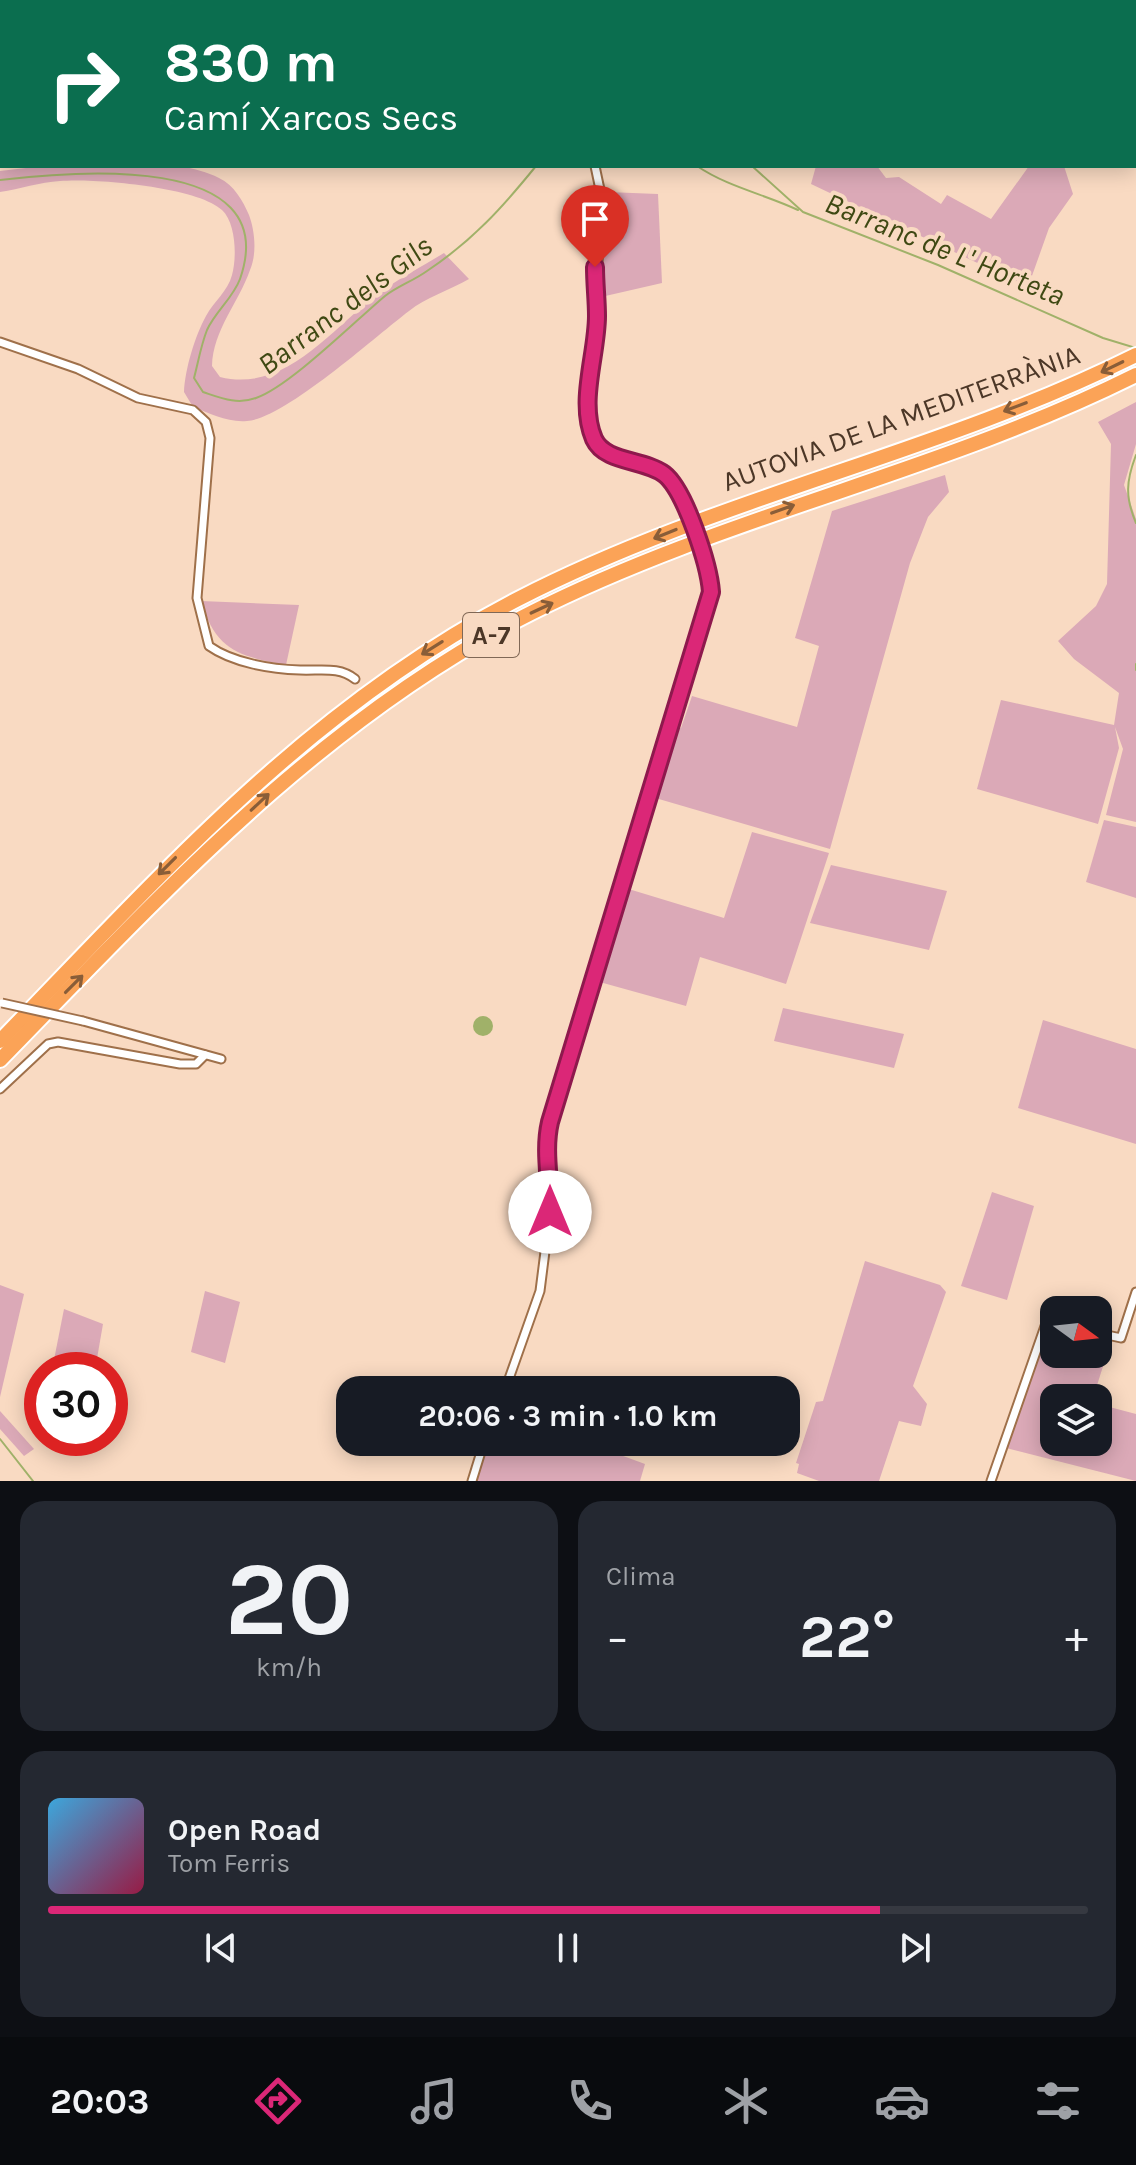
<!DOCTYPE html>
<html lang="es">
<head>
<meta charset="utf-8">
<style>
  body { margin:0; font-family:Karla,sans-serif; background:#242831; color:#f1f3f6; height:100vh; display:flex; flex-direction:column; font-size:30px; white-space:nowrap }
  * { box-sizing:border-box; margin:0 }
  p { font-size:26px; color:#9ea1a6 }
  .icon { flex:none; width:44px; height:44px; fill:none; stroke:currentColor; stroke-width:2; stroke-linecap:round; stroke-linejoin:round }
  .map { position:relative; height:1481px; overflow:hidden }
  .details { display:flex; flex-direction:column; gap:20px; padding:20px; background:#0d0f14; flex:1 }
  .details>* { flex:none }
  .guide { position:absolute; left:0px; top:0px; width:1136px; height:168px; box-shadow:0 4px 20px #0003; background:#0b6e4f; color:#fff; overflow:hidden }
  .needle { width:52px; rotate:105deg }
  .buttons { position:absolute; left:1040px; top:1296px; display:grid; gap:16px }
  .buttons a { display:grid; place-items:center; width:72px; height:72px; border-radius:16px; background:#171b24; box-shadow:0 4px 20px #0003; font-size:40px }
  .speed { position:absolute; left:24px; top:1352px; display:flex; gap:16px; font-size:40px; font-weight:700; text-align:center }
  .speed>* { display:grid; place-content:center; width:104px; height:104px; border-radius:50%; background:#171b24; box-shadow:0 4px 20px #0003; line-height:1 }
  .speed .limit { border:12px solid #d22; background:#fff; color:#111 }
  .pin { position:absolute; display:grid; place-items:center; width:68px; height:68px; color:#fff; margin:-82px -34px; border-radius:50% 50% 50% 0; rotate:-45deg; box-shadow:0 0 8px #0007 }
  .pin .icon { rotate:45deg }
  .me { position:absolute; width:88px; margin:-44px; rotate:0deg; stroke-linejoin:round; filter:drop-shadow(0 0 6px #0008) }
  .turn { display:flex; align-items:center; gap:28px; height:168px; padding:0 32px; font-size:36px }
  .turn .icon { width:104px; height:104px; stroke-width:2.5 }
  .turn b { display:block; font-size:56px; line-height:68px }
  .big { font-size:60px; font-weight:700; line-height:1.1 }
  .details .card { flex:1; display:flex; flex-direction:column; justify-content:center; gap:12px; min-width:0; padding:0 28px; border-radius:24px; background:#242831 }
  .details .dial { align-items:center; gap:0 }
  .dial b { font-size:104px; line-height:1 }
  .song { display:flex; align-items:center; gap:24px }
  .cover { width:96px; height:96px; border-radius:12px; background:linear-gradient(135deg,hsl(200 70% 55%),hsl(340 70% 35%)) }
  .played { height:8px; border-radius:4px; background:linear-gradient(90deg,#db2777 80%,#363941 80%) }
  .keys { display:flex; justify-content:space-around; direction:ltr }
  .heat { display:flex; justify-content:space-between; align-items:center; font-size:44px; direction:ltr }
  .details .tiles { flex:1; display:grid; gap:20px; grid-template-columns:1fr 1fr }
  .card:last-child { grid-column:span 2 }
  .trip { position:absolute; left:336px; top:1376px; width:464px; height:80px; border-radius:24px; background:#171b24; box-shadow:0 4px 20px #0003; font-weight:700; line-height:80px; text-align:center }
  .tabs { display:flex; height:128px; justify-content:space-around; align-items:center; background:#090b0e; color:#9ea1a6 }
  .tabs .icon { width:56px; height:56px }
  .tabs .selected { color:#db2777 }
  .tabs b { font-size:36px; color:#f1f3f6 }
  .map>svg:first-child { display:block }
  .green { fill:#dba9b7 }
  .water { fill:#a0b169 }
  .lines { fill:none; stroke-linecap:round; stroke-linejoin:round }
  .stream { stroke:#a0b169; stroke-width:2 }
  .minor-casing { stroke:#9f704a; stroke-width:11 }
  .motorway-casing { stroke:#fff; stroke-width:18 }
  .minor { stroke:#fff; stroke-width:7 }
  .motorway { stroke:#fba357; stroke-width:14 }
  .minor-bridge-casing { stroke:#9f704a; stroke-width:11; stroke-linecap:butt }
  .minor-bridge { stroke:#fff; stroke-width:7 }
  .oneway { stroke:#895d38 }
  .route-casing { stroke:#8e194d; stroke-width:20 }
  .route { stroke:#db2777; stroke-width:14 }
  .labels { text-anchor:middle; dominant-baseline:central; stroke-width:8; stroke-linejoin:round; paint-order:stroke }
  .shield { fill:#f9dac2; stroke:#806856; stroke-width:2 }
  .shield-label { font-size:26px; font-weight:bold; fill:#4c3727 }
  .street-label { font-size:28px; fill:#4c3727; stroke:#f9dac2 }
  .water-label { font-size:30px; font-style:italic; fill:#3f4913; stroke:#f9dac2 }
</style>
</head>
<body>
<div class="map">
<svg width="1136" height="1481" viewBox="0 0 1136 1481">
  <rect width="100%" height="100%" fill="#f9dac2"/>
  <g class="green">
    <path d="M43,166C93,166 174,155 219,178C234,185 243,201 249,215C255,231 257,254 250,270C239,302 213,330 212,366L220,377C285,393 331,330 376,295C398,279 421,267 444,253L469,279C450,290 425,298 409,311C376,336 284,419 247,421C229,423 209,413 193,407L184,392C185,369 195,336 206,316C214,301 228,291 232,275C237,257 236,223 222,210C198,187 94,178 60,181C40,182 20,189 0,192V171Z"/>
    <path d="M816,166H877L886,178L899,177L941,204L947,195L991,219L1029,166H1064L1073,194L1049,228L1028,287L811,184Z"/>
    <path d="M607,192L658,194L662,283L601,297Z"/>
    <path d="M1136,402V444L1124,485L1136,519V822L1106,815L1123,749L1115,727L1119,748L1098,824L977,789L1001,700L1114,725L1119,693L1074,659L1058,641L1096,606L1107,584L1111,444L1098,422Z"/>
    <path d="M945,475L949,492L928,517L910,563L830,849L652,797L675,727L681,728L692,696L797,727L819,646L795,638L832,511Z"/>
    <path d="M201,601L299,605L286,665C239,656 216,651 201,601Z"/>
    <path d="M1104,820L1136,827V898L1086,882Z"/>
    <path d="M752,832L829,853L786,984L700,957L686,1006L596,981L622,887L724,918Z"/>
    <path d="M831,865L947,891L929,950L810,923Z"/>
    <path d="M783,1008L904,1034L894,1068L774,1041Z"/>
    <path d="M1043,1020L1136,1049V1144L1018,1108Z"/>
    <path d="M992,1192L1034,1206L1007,1300L961,1286Z"/>
    <path d="M865,1261L940,1285L946,1292L913,1386L927,1404L921,1426L899,1421L879,1481H819L797,1473L799,1464L796,1463L816,1402L823,1401Z"/>
    <path d="M0,1285L24,1294L0,1397Z"/>
    <path d="M205,1291L240,1302L225,1363L191,1352Z"/>
    <path d="M64,1309L103,1324L95,1370H52Z"/>
    <path d="M1054,1323V1354H1098V1337L1111,1341L1093,1398H1054V1442H1098V1404L1136,1414V1481L1006,1448L1046,1331Z"/>
    <path d="M0,1411L34,1449L24,1456L0,1429Z"/>
    <path d="M488,1442H585L645,1464L640,1481H476Z"/>
  </g>
  <circle class="water" cx="483" cy="1026" r="10"/>
  <g class="lines">
    <g class="stream">
      <path d="M616,0L617,2"/>
      <path d="M697,166C728,187 764,194 798,210"/>
      <path d="M752,166L803,212L938,265L1103,338L1136,348"/>
      <path d="M0,180C67,172 285,150 240,279C233,298 215,312 207,330C201,345 198,363 194,378L203,392C221,398 237,405 256,398C289,387 355,321 385,296C398,286 413,281 427,271C472,241 502,208 536,166"/>
      <path d="M1136,455C1126,481 1125,497 1136,523"/>
      <path d="M1136,664V670"/>
      <path d="M0,1439L33,1481"/>
    </g>
    <defs>
      <g id="minor">
        <path d="M345,0L358,2"/>
        <path d="M487,0L488,2"/>
        <path d="M1021,0L1023,2"/>
        <path d="M1134,122L1136,125"/>
        <path d="M595,166L602,199L590,397L592,434L608,453L662,473L681,499"/>
        <path d="M0,342L78,369L138,398L193,410L206,422L210,438L197,598L209,646C233,663 271,669 300,670C320,671 339,666 355,679"/>
        <path d="M83,1021L221,1059"/>
        <path d="M0,1089L48,1044L58,1042L180,1064H196L205,1055"/>
        <path d="M1098,1333L1121,1338L1136,1292"/>
        <path d="M505,1390L540,1291L550,1212L551,1178L546,1143L550,1122L615,900L705,616L711,592L706,563"/>
        <path d="M472,1481L484,1442"/>
        <path d="M991,1481L1045,1326L1054,1319"/>
      </g>
      <g id="motorway">
        <path d="M0,1041C161,875 309,707 518,599C716,497 938,454 1136,355"/>
        <path d="M0,1060C162,894 321,719 531,613C725,515 942,472 1136,375"/>
      </g>
    </defs>
    <use href="#minor" class="minor-casing"/>
    <use href="#motorway" class="motorway-casing"/>
    <use href="#minor" class="minor"/>
    <use href="#motorway" class="motorway"/>
    <defs>
      <g id="minor-bridge">
        <path d="M681,499L706,563"/>
        <path d="M2,1003L83,1021"/>
      </g>
    </defs>
    <use href="#minor-bridge" class="minor-bridge-casing"/>
    <use href="#minor-bridge" class="minor-bridge"/>
  </g>
  <defs><path id="oneway-shaft" d="M-6 0H5M1.5-3L5.5 0L1.5 3" fill="none" stroke-width="1.6" stroke-linecap="round" stroke-linejoin="round" transform="scale(2)"/></defs>
  <g class="oneway">
    <use href="#oneway-shaft" transform="translate(1112 367) rotate(154)"/>
    <use href="#oneway-shaft" transform="translate(1015 407) rotate(159)"/>
    <use href="#oneway-shaft" transform="translate(783 509) rotate(-20)"/>
    <use href="#oneway-shaft" transform="translate(665 534) rotate(158)"/>
    <use href="#oneway-shaft" transform="translate(542 608) rotate(-25)"/>
    <use href="#oneway-shaft" transform="translate(432 648) rotate(148)"/>
    <use href="#oneway-shaft" transform="translate(260 802) rotate(-43)"/>
    <use href="#oneway-shaft" transform="translate(167 866) rotate(135)"/>
    <use href="#oneway-shaft" transform="translate(74 984) rotate(-45)"/>
  </g>
  <g class="lines">
    <defs>
      <path id="route" d="M550,1212C551,1182 543,1152 550,1122L711,592C709,565 685,490 664,474C644,459 605,463 594,439C578,402 597,354 597,316C597,300 595,284 595,267"/>
    </defs>
    <use href="#route" class="route-casing"/>
    <use href="#route" class="route"/>
  </g>
  <g class="labels">
    <rect class="shield" x="463" y="613" width="56" height="44" rx="6"/>
    <g class="shield-label">
      <text x="491" y="635">A-7</text>
    </g>
    <g class="street-label">
      <text transform="translate(901 418) rotate(-20)">AUTOVIA DE LA MEDITERRÀNIA</text>
    </g>
    <g class="water-label">
      <text transform="translate(945 249) rotate(22)">Barranc de L' Horteta</text>
      <text transform="translate(345 305) rotate(-37)">Barranc dels Gils</text>
    </g>
  </g>
</svg>
<div class="buttons">
<a><svg class="needle" viewBox="-14 -14 28 28"><path d="M0-13l5 13h-10z" fill="#e53935"/><path d="M0 13l5-13h-10z" fill="#9ea1a6"/></svg></a>
<a><svg class="icon" aria-label="layers" viewBox="0 0 24 24"><path d="M12 4l9 5-9 5-9-5zM3 14l9 5 9-5"/></svg></a>
</div>
<div class="speed"><div class="limit">30</div></div>
<div class="pin" style="left:595px;top:267px;background:#d93025"><svg class="icon" aria-label="arrive" viewBox="0 0 24 24"><path d="M6 21V4h12l-3 4 3 4H6"/></svg></div>
<svg class="me" style="left:550px;top:1212px" viewBox="-20 -20 40 40"><circle r="19" fill="#fff"/><path d="M0-13L10 11 0 6-10 11z" fill="#db2777"/></svg>
<div class="trip">20:06 · 3 min · 1.0 km</div>
<div class="guide">
<div class="turn"><svg class="icon" aria-label="right" viewBox="0 0 24 24"><path d="M7 20v-9h11M14 6l5 5-5 5"/></svg><div><b>830 m</b>Camí Xarcos Secs</div></div>
</div>
</div>
<section class="details">
<div class="tiles">
<div class="card dial"><b>20</b><p>km/h</p></div>
<div class="card"><p>Clima</p>
<div class="heat"><a>−</a><b class="big">22°</b><a>+</a></div>
</div>
<div class="card">
<div class="song"><i class="cover"></i><div><b>Open Road</b><p>Tom Ferris</p></div></div>
<div class="played"></div>
<div class="keys"><svg class="icon" aria-label="previous" viewBox="0 0 24 24"><path d="M18 5L8 12l10 7zM5 5v14"/></svg><svg class="icon" aria-label="pause" viewBox="0 0 24 24"><path d="M8 5v14M16 5v14"/></svg><svg class="icon" aria-label="next" viewBox="0 0 24 24"><path d="M6 5l10 7-10 7zM19 5v14"/></svg></div>
</div>
</div>
</section>
<nav class="tabs">
<b>20:03</b>
<svg class="icon selected" aria-label="directions" viewBox="0 0 24 24"><path d="M12 3l9 9-9 9-9-9zM9 14v-3h6M13 9l2 2-2 2"/></svg>
<svg class="icon" aria-label="music" viewBox="0 0 24 24"><path d="M9 18V5l10-2v13"/><circle cx="6" cy="18" r="3"/><circle cx="16" cy="16" r="3"/></svg>
<svg class="icon" aria-label="phone" viewBox="0 0 24 24"><path d="M5 4h4l2 5-3 2q2 4 5 5l2-3 5 2v4C11 20 4 13 5 4z"/></svg>
<svg class="icon" aria-label="climate" viewBox="0 0 24 24"><path d="M12 3v18M4 7l16 10M4 17L20 7"/></svg>
<svg class="icon" aria-label="car" viewBox="0 0 24 24"><path d="M5 17H2v-5l4-1 3-4h7l3 4 3 1v5h-3M9 17h6M6 11h13"/><circle cx="7" cy="17" r="2"/><circle cx="17" cy="17" r="2"/></svg>
<svg class="icon" aria-label="filters" viewBox="0 0 24 24"><path d="M4 7h16M4 17h16"/><circle cx="9" cy="7" r="2"/><circle cx="15" cy="17" r="2"/></svg>
</nav>
</body>
</html>
